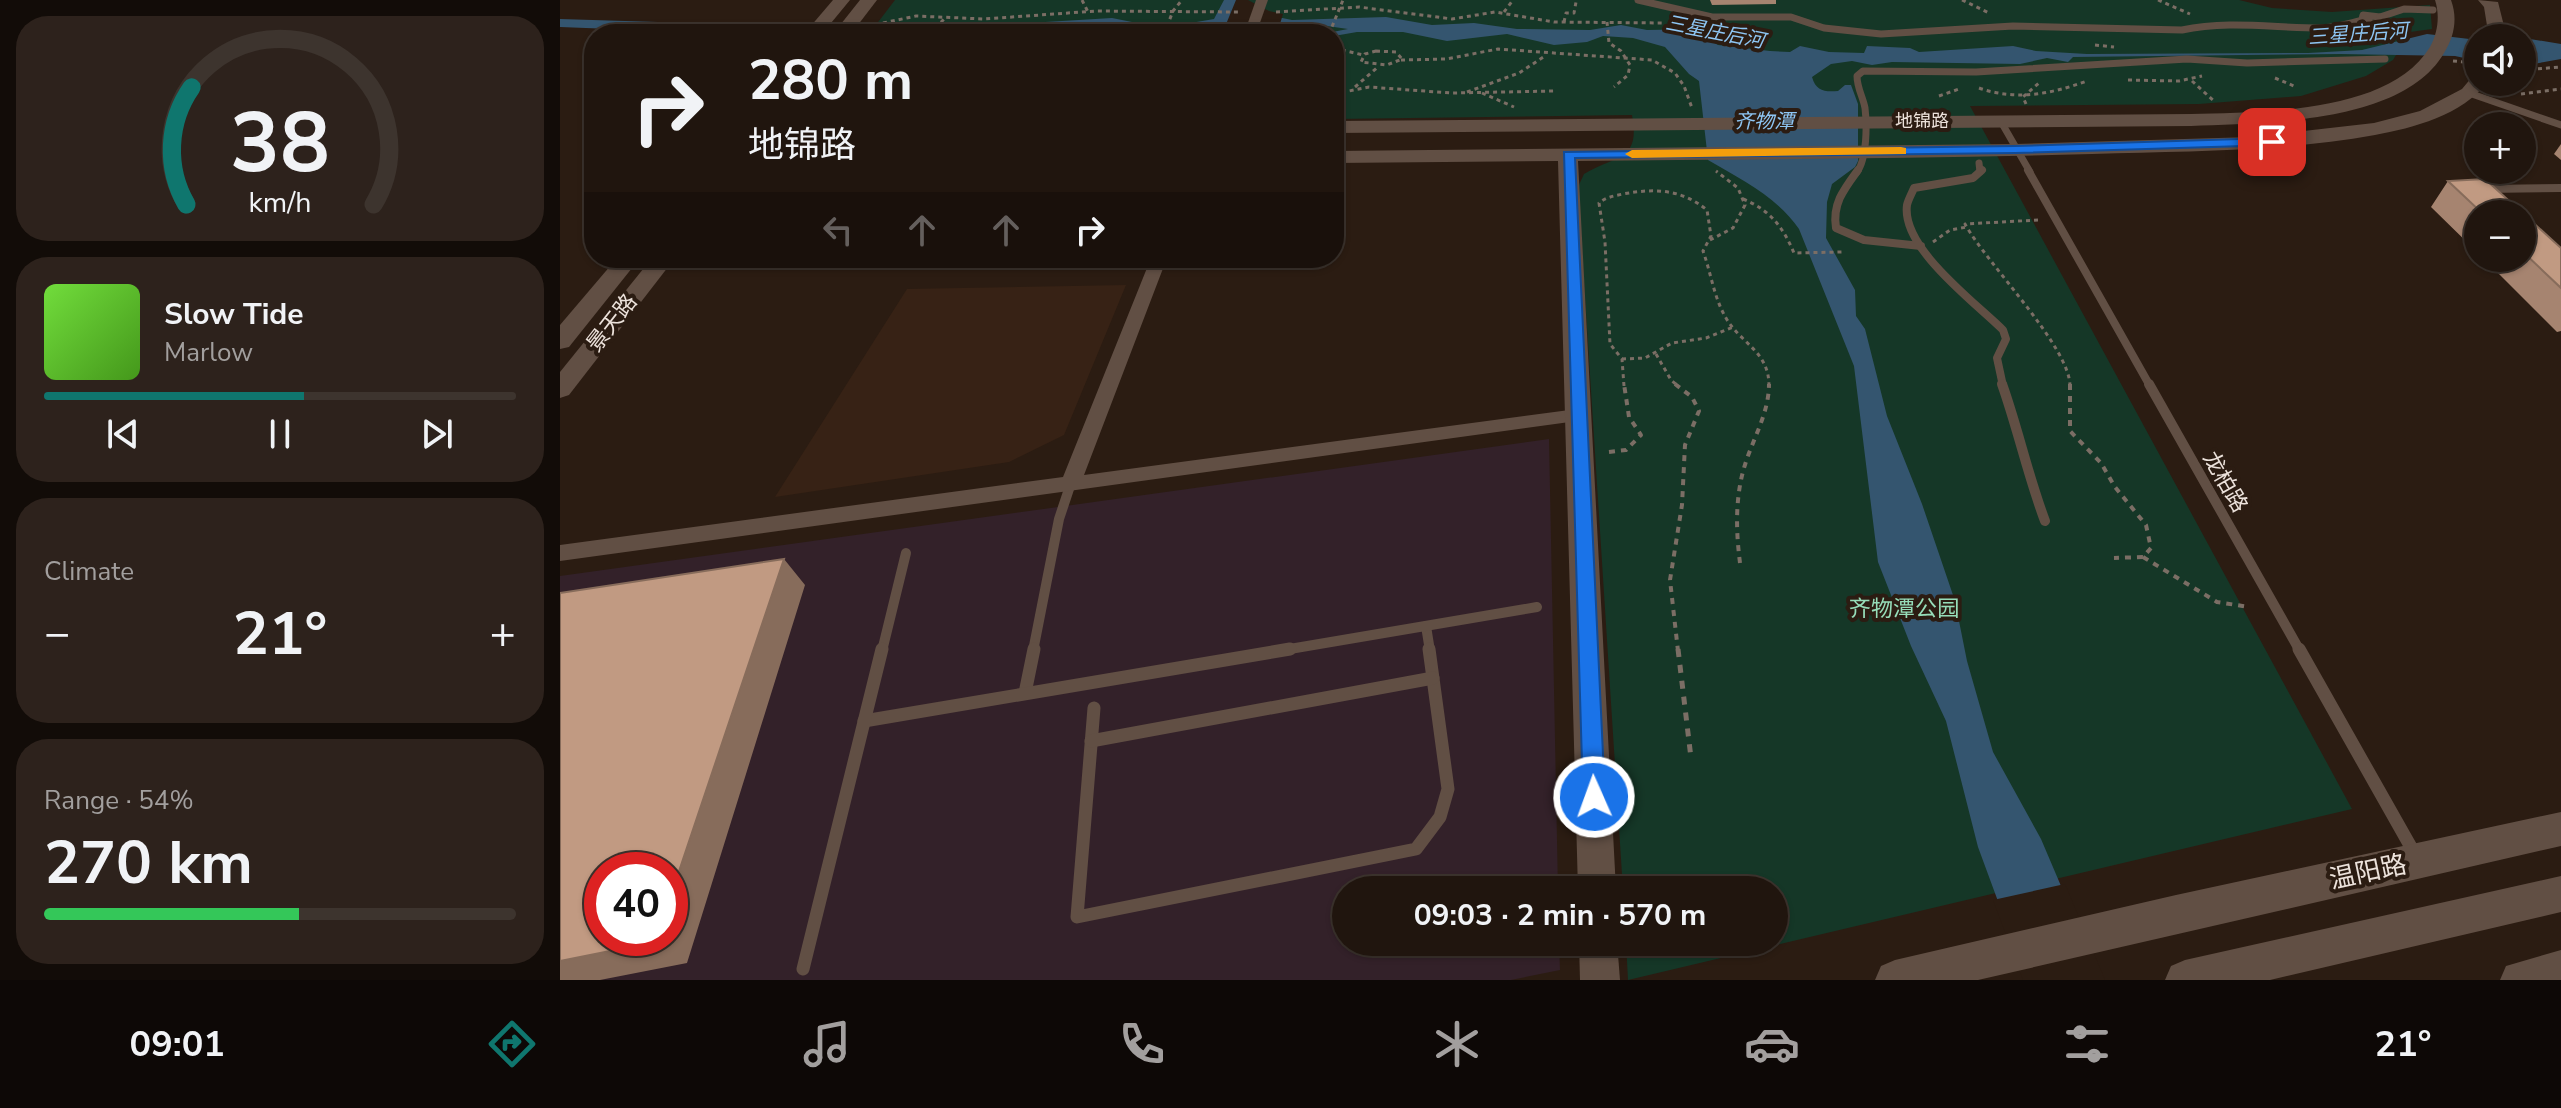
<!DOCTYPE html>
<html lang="en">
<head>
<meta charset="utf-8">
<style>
  body { margin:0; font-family:"Nunito Sans","Noto Sans SC",sans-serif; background:#2d221c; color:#f1f3f6; height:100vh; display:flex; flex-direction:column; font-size:30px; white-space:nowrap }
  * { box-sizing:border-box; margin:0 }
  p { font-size:26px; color:#a29f9e }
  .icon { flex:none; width:44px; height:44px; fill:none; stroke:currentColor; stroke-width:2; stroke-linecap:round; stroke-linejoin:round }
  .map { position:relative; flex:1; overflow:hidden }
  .details { display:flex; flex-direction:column; gap:16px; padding:16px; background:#120c08; width:560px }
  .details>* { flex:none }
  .banner { position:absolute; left:24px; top:24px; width:760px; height:244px; border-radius:32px; box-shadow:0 2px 6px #0004,0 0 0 2px #3d342e; background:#20150e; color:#f1f3f6; overflow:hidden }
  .tools { position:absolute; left:1904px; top:24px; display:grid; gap:16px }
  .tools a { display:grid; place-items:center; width:72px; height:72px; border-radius:50%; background:#20150e; box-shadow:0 2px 6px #0004,0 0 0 2px #3d342e; font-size:40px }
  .speed { position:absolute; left:24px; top:852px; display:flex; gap:16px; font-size:40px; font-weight:700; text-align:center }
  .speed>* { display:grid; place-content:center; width:104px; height:104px; border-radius:50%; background:#20150e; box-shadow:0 2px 6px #0004,0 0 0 2px #3d342e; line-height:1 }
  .speed .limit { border:12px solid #d22; background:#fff; color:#111 }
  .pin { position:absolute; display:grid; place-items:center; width:68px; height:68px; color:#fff; margin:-34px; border-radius:16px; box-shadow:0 4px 12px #0006 }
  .me { position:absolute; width:88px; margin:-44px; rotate:358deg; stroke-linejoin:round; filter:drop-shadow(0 0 6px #0008) }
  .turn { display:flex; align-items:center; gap:28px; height:168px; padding:0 32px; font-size:36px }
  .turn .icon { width:104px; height:104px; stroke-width:2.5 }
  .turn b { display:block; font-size:56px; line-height:68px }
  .lanes { display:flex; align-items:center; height:76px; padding:0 32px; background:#0003; justify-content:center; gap:40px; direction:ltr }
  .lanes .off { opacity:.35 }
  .big { font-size:60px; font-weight:700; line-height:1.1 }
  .details .card { flex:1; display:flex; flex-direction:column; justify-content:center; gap:12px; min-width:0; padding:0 28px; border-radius:32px; background:#2d221c }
  .details .dial { align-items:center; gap:0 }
  .dial svg { height:208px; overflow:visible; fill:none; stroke:#3d342e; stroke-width:7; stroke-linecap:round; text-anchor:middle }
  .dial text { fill:#f1f3f6; stroke:none }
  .song { display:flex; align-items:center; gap:24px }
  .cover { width:96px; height:96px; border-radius:12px; background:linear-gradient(135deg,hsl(100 70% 55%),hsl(100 70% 35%)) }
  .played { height:8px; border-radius:4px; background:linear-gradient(90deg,#0f766e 55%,#3d342e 55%) }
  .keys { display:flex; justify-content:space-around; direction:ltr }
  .heat { display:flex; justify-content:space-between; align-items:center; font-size:44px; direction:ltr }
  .charge { height:12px; border-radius:6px; background:linear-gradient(90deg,#34c759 54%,#3d342e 0) }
  .trip { position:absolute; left:772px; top:876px; width:456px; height:80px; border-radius:40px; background:#20150e; box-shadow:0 2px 6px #0004,0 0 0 2px #3d342e; font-weight:700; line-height:80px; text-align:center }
  .tabs { display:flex; height:128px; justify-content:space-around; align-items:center; background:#0d0806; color:#a29f9e }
  .tabs .icon { width:56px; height:56px }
  .tabs .on { color:#0f766e }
  .tabs b { font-size:36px; color:#f1f3f6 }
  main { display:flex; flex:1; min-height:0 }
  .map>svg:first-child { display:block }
  .commercial { fill:#332129; fill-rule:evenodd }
  .built { fill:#372215 }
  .green { fill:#153727 }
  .water { fill:#34556f }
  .pier { fill:#2b1c12 }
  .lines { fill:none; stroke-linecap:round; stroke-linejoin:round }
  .path-far2 { stroke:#7b6e65; stroke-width:3; stroke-dasharray:4 4; stroke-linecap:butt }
  .path-far1 { stroke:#7b6e65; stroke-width:4; stroke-dasharray:6 6; stroke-linecap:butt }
  .path { stroke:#7b6e65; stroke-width:5; stroke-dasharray:8 8; stroke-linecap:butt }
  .lane-far3 { stroke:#614f44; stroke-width:7 }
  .lane-far2 { stroke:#614f44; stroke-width:8 }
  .lane-far1 { stroke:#614f44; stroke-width:10 }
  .lane { stroke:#614f44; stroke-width:13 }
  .street { fill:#614f44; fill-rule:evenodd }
  .secondary { fill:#614f44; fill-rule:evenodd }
  .wall { fill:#a68470 }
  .shaded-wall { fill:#876c5b }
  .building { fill:#c19a82; stroke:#876c5b; stroke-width:2 }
  .route { fill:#1a73e8; stroke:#114b97; stroke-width:2 }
  .slow { fill:#f59e0b }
  .labels { text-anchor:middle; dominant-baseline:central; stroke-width:8; stroke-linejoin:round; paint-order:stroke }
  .far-street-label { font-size:18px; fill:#ece2db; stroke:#2b1c12 }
  .far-water-label { font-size:20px; font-style:italic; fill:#8ec6f4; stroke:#2b1c12 }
  .street-label { font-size:22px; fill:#ece2db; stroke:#2b1c12 }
  .park-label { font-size:22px; fill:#96ddb9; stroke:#2b1c12 }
  .near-street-label { font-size:26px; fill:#ece2db; stroke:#2b1c12 }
</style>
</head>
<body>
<main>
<section class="details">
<div class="card dial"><svg viewBox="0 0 100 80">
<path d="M14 69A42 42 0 1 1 86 69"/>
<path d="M14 69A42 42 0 0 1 16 24" stroke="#0f766e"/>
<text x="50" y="56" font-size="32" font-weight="700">38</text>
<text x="50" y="72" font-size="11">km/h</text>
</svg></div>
<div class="card">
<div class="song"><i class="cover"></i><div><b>Slow Tide</b><p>Marlow</p></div></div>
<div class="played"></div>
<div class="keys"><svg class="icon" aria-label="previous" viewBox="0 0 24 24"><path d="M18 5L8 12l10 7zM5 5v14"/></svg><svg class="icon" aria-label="pause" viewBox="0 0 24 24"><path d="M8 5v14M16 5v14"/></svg><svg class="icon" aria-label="next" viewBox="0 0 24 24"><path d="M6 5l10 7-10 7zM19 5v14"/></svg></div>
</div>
<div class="card"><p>Climate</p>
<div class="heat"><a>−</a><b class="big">21°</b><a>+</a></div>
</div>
<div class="card"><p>Range · 54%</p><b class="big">270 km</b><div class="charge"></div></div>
</section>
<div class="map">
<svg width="2001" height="980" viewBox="0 0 2001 980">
  <rect width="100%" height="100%" fill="#2b1c12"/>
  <path class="commercial" d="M989,439L998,890H786V942H999L1000,970L951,980H0V576ZM42,870H110V938H42Z"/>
  <path class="built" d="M566,285L504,435L449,462L215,497L347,289Z"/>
  <path class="green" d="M335,0H1679L1712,8L1772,12L1870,5L1872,29L1850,32L1833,60L1806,76L1741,96L1639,104L1410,106L1792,809L1068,980L1066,942H1214V890H1063L1018,187L1024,174C1055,155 1081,162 1072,115L774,119V34H309Z"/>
  <g class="water">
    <path d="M664,0H677L708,15L732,20L826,17L872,25L914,23L957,29L1030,30L1061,25L1087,30L1142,29L1143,36L1158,45L1210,51L1230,52L1240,46L1269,52L1304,53L1307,46L1350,48L1359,52L1453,46L1476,51L1527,54L1748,53L1802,50L1867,34L1918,40V61L1895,56L1780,54L1513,57L1508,62L1487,58L1460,64L1332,62L1312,65L1292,61L1271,64L1252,77C1256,91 1264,92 1278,91L1285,85H1291L1298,104V161L1295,167L1272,184L1267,202L1266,238L1295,290L1296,316L1305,329L1327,416L1362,504L1395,601L1407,661L1433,752L1481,839L1541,980H1467L1418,847L1386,721L1351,646L1318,562L1294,366L1239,229C1216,196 1182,180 1148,160L1139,81L1129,74L1105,47L1073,38L1043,36L1027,42L994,45L947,34L887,41L843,32H797L774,36L762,34L788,29L753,24L742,27L759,34H602L601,31C578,30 551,19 529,25V29L571,34H529L518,26L503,24L473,28L498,34L466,31L430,34L439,31L438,28H390L384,31L385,34H335L341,32V28H315L310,31L316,34H180L0,27V19L227,26H334L369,23L402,27L552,18L592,26H613L654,19Z"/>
    <path d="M1940,34L2001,44V59L1962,66V38H1922Z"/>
  </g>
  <g class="pier">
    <path d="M676,0H688L709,11L723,14L717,34H662Z"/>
    <path d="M1505,884L1545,980H1463L1433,900Z"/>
  </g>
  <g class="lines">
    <g class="path-far2">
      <path d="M522,0L528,12"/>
      <path d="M1402,0L1429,13"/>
      <path d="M1598,0L1630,14"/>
      <path d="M716,12L799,7L892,19L935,12L994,22L1104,23"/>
      <path d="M944,12L953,0"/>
      <path d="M1004,22L1006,13H1014L1016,2"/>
      <path d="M1047,22L1049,43L1061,51L1070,65L1068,75L1054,87"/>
      <path d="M323,23L356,16L424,19L536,11L679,12"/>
      <path d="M370,34L385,18"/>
      <path d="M604,34L613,11L622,0"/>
      <path d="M769,34L783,0"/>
      <path d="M1535,45L1554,47"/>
      <path d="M774,48L803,55"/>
      <path d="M816,51L836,52L842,59L827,65L801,62L805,54Z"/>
      <path d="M841,60L886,59L938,49L1092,60L1115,73L1124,86L1132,108"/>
      <path d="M1893,61L1916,63"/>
      <path d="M1962,70L2001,67"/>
      <path d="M1715,78L1734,86"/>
      <path d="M1568,80L1619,81L1642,76"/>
      <path d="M1632,81L1655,102"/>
      <path d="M795,87L819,66"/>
      <path d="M1419,88C1456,101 1491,94 1527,81"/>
      <path d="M907,92L959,73L985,56"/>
      <path d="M922,93L954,107"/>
      <path d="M774,94L809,87L891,93L995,91"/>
      <path d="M1961,94L2001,89"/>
      <path d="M1379,96L1399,89"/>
      <path d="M1466,104L1463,97L1480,82"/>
      <path d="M1183,199C1210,210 1223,227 1234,253L1282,252"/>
      <path d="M1478,220L1405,224C1427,264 1510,347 1510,386"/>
      <path d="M1150,240L1173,228L1185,205L1178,188L1156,171"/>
      <path d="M1373,242L1390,230L1407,227"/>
      <path d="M1096,354L1111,380L1118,386"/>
      <path d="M1062,359L1085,358L1112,343L1146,338L1173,327"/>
      <path d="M1064,386L1062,359L1050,344L1045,242L1039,203C1046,197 1054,196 1063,194C1095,188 1121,189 1147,210L1151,236L1143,251C1151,273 1154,298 1166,318C1181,344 1209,351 1209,386"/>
    </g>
    <g class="path-far1">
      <path d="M1115,384L1132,397L1139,411L1125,445L1122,505L1110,580L1118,651"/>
      <path d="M1510,384V431L1541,463L1555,487L1586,525L1591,548L1583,557L1554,558"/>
      <path d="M1049,452L1066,450L1081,435L1069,417L1064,384"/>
      <path d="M1583,557L1657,602L1689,607"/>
      <path d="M1180,563C1176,532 1175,499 1184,468C1192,440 1209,414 1209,384"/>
    </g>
    <path class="path" d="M1118,649L1131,758"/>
    <g class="lane-far3">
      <path d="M1078,0L1152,17H1231L1264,28L1321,34L1453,26L1622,30C1668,20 1714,28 1761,28C1775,28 1790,23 1804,20"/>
      <path d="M1803,15L1820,17L1825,23L1813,24L1802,19Z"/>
      <path d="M1820,17L1844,9L1873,10"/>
      <path d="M1909,93L2001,125"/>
      <path d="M1440,120L1470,172"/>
      <path d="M1419,163L1420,172"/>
      <path d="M1297,172C1307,159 1307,125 1305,108C1303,97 1297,88 1297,76L1303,71L1416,72L1627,59L1687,63L1825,59"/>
    </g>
    <g class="lane-far2">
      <path d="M1298,170C1284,189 1272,204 1276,228L1304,240L1361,246"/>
      <path d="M1422,170L1413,178L1354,188C1352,193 1348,200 1347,205C1341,248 1416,303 1443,330L1446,339L1437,358L1443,386"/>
      <path d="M1468,170L1590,386"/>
      <path d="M1923,189L2001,188"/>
    </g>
    <g class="lane-far1">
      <path d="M1442,384C1458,429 1468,476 1485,521"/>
      <path d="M1589,384L1740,651"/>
      <path d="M866,626L870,651"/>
      <path d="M322,651L346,553"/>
      <path d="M473,651L499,519L511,483"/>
      <path d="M718,651L977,607"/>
    </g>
    <g class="lane">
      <path d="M1739,649L1856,856"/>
      <path d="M465,693L474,649"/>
      <path d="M534,708L517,917L856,849L880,817L888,789L869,649"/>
      <path d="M304,721L730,649"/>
      <path d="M531,741L873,678"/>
      <path d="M243,969L322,649"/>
    </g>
    <g class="street">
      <path d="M696,0H708L696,34H684Z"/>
      <path d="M591,258H607L524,475L1017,409L1026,415L1017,421L0,561V545L503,477Z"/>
    </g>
    <g class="secondary">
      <path d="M273,0H290L262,34H244Z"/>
      <path d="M300,0H317L291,34H273Z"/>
      <path d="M1875,0H1891C1898,19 1894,37 1884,53C1843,124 1704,123 1631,126L774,133V121L1631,114C1701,112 1829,114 1870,47C1878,33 1880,15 1875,0Z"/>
      <path d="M1918,0L1938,2L1947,38H1929L1924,7Z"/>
      <path d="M1918,75V82H1927C1903,115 1853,128 1815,135C1722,152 1626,151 1532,154C1361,159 1189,159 1018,161L1056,890H1018L998,161L774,163V151L1455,144L1692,137L1814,123L1860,111L1902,89L1912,77Z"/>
      <path d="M57,258H80L9,347L0,349V325Z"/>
      <path d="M92,258H115L9,395L0,398V372Z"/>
      <path d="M2001,812V846L1418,980H1315L1321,966L1335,960L1616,895Z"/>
      <path d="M2001,876V912L1710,980H1605L1611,966L1625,960Z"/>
      <path d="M1019,942H1057L1060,980H1020Z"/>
      <path d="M2001,950V980H1940L1946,966Z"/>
    </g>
  </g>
  <g class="wall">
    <path d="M1150,0H1216V4L1152,5Z"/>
    <path d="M2001,144V160L1994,154Z"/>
    <path d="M1925,179L2001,248V331L1997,332L1923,258H1962V214H1918V253L1871,207L1888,181Z"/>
  </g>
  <path class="shaded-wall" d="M224,559L245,585L127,963L40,980H0V961L97,938H110V898Z"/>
  <g class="building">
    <path d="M1925,179L2001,248V288L1962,251V214H1923L1888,181Z"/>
    <path d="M224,559L110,898V870H42V938H97L95,942L0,961V593Z"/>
  </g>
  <path class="route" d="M1712,138L1717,139V145L1455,153L1015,158L1045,797L1042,804L1034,807L1026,804L1023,797L1004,152L1455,146Z"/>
  <path class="slow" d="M1341,147L1346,148V154L1072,158L1065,154L1072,150Z"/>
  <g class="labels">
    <g class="far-street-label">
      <text x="1362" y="121">地锦路</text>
    </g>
    <g class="far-water-label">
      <text transform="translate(1155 32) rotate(11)">三星庄后河</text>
      <text transform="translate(1798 34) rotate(-4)">三星庄后河</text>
      <text x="1204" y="121">齐物潭</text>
    </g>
    <g class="street-label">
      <text transform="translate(52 323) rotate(-52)">景天路</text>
      <text transform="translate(1665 482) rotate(60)">龙柏路</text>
    </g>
    <g class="park-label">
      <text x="1344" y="609">齐物潭公园</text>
    </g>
    <g class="near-street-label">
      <text transform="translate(1808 872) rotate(-12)">温阳路</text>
    </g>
  </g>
</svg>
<div class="tools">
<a><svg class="icon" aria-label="sound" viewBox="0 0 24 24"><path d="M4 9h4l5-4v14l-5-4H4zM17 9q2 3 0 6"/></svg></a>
<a>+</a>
<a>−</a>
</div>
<div class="speed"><div class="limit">40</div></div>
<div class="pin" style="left:1712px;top:142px;background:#d93025"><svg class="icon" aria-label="arrive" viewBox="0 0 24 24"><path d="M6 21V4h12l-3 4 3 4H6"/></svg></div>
<svg class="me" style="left:1034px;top:797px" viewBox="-20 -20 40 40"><circle r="17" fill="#1a73e8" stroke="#fff" stroke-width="3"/><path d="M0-11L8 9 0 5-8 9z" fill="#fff"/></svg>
<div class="trip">09:03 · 2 min · 570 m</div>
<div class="banner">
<div class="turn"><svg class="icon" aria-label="right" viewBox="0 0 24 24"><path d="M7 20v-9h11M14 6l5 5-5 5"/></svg><div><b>280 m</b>地锦路</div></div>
<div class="lanes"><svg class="icon off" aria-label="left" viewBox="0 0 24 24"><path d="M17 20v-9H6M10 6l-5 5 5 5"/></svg><svg class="icon off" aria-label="ahead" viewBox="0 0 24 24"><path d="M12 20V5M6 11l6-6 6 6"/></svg><svg class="icon off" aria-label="ahead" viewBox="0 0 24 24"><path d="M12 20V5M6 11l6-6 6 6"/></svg><svg class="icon" aria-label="right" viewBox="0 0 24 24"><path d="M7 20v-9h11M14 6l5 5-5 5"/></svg></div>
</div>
</div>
</main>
<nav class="tabs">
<b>09:01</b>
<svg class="icon on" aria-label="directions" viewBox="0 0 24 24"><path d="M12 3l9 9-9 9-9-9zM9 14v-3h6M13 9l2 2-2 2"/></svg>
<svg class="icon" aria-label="music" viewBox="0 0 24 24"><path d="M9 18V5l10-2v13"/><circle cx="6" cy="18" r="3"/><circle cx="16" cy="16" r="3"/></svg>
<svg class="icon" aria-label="phone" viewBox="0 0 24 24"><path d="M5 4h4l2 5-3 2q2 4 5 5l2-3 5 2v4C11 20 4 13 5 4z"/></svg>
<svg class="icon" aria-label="climate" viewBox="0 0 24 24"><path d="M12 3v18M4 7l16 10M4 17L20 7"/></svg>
<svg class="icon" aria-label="car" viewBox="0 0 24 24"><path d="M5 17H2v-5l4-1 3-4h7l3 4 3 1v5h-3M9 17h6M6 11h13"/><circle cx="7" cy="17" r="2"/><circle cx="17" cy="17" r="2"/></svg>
<svg class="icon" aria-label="filters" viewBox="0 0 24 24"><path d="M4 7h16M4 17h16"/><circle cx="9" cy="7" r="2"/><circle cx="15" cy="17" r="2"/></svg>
<b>21°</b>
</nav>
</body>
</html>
